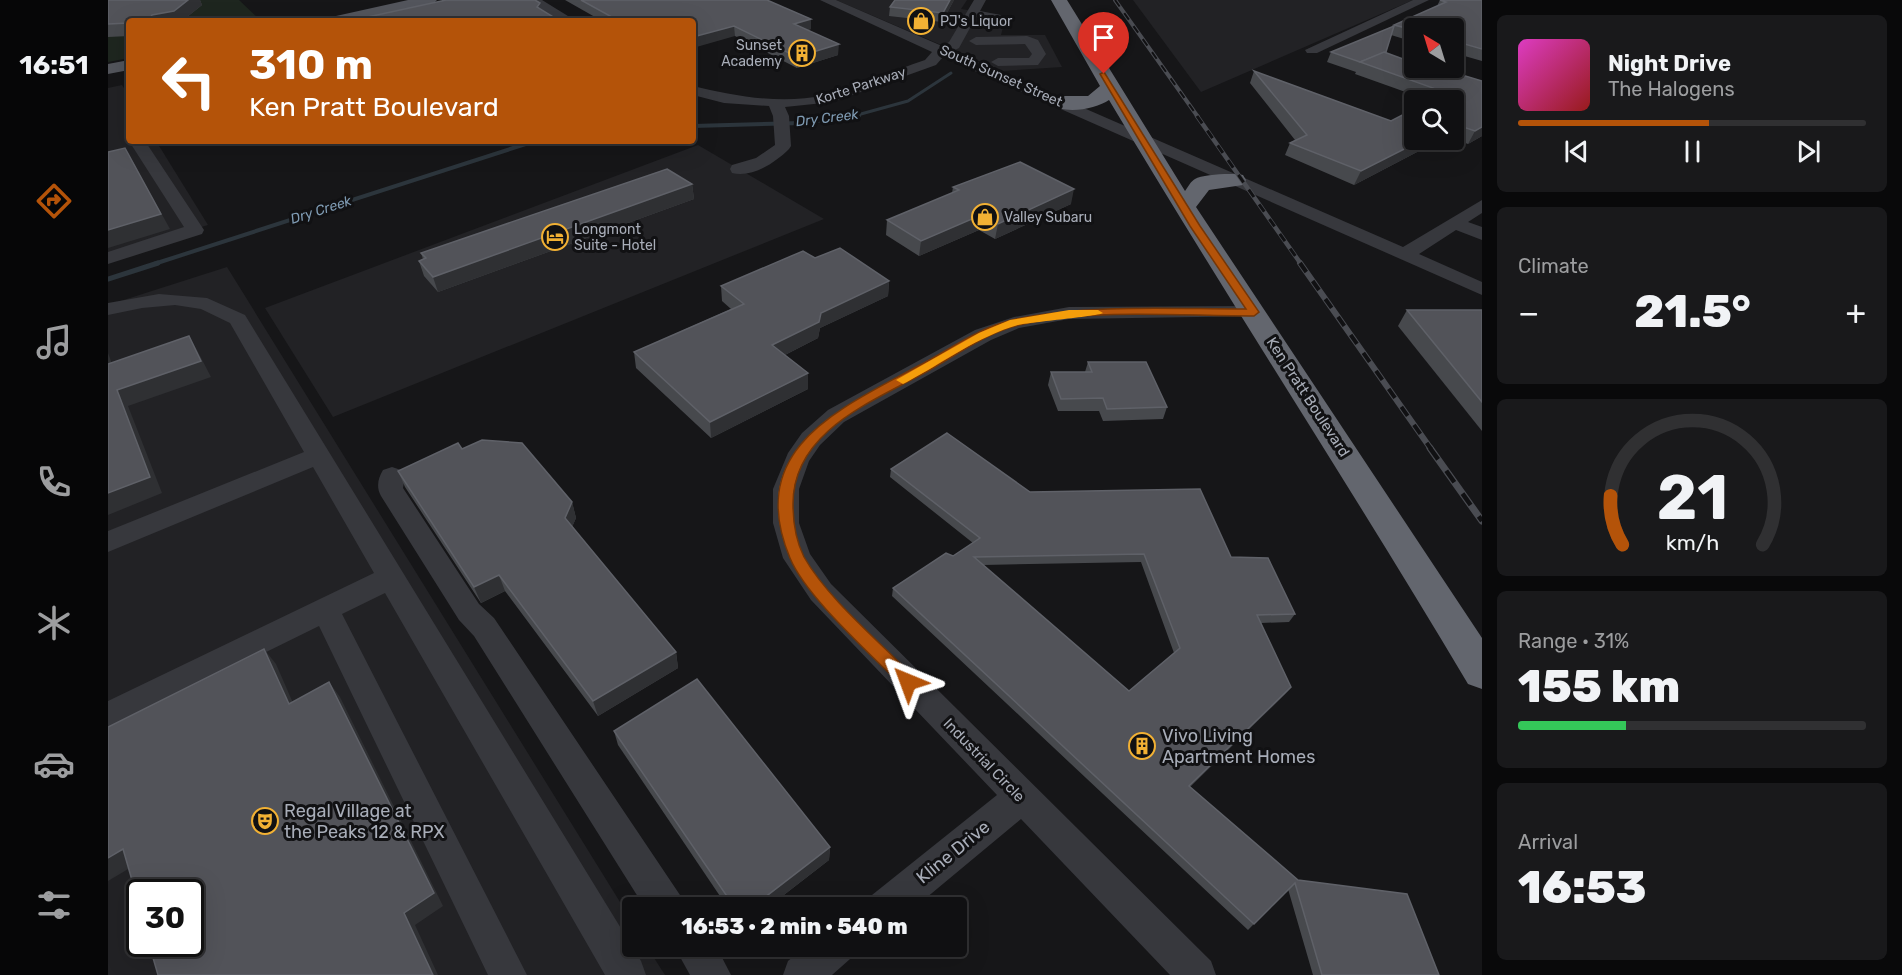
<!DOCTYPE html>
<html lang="en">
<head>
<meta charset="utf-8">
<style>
  body { margin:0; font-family:Rubik,sans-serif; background:#19191b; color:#f1f3f6; height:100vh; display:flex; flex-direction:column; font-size:22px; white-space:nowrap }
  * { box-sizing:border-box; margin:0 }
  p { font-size:20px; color:#9c9d9f }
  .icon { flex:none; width:33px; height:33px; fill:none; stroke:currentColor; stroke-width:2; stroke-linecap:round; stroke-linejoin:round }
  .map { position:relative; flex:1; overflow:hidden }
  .drawer { display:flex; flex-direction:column; gap:15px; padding:15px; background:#09090a; width:420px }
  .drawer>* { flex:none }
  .hud { position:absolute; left:18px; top:18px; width:570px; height:126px; border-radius:6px; box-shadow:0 6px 24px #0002,0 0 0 2px #303032; background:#b45309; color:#fff; overflow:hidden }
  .needle { width:39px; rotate:322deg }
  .buttons { position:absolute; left:1296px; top:18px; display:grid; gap:12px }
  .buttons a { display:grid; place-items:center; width:60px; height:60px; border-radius:6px; background:#101012; box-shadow:0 6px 24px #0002,0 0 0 2px #303032; font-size:30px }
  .speed { position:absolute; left:18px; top:879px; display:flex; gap:12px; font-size:30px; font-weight:700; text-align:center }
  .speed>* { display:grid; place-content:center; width:78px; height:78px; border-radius:50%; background:#101012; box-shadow:0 6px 24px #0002,0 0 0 2px #303032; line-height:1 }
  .speed .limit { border:3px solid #111; border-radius:9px; background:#fff; color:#111 }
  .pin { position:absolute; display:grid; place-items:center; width:51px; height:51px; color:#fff; margin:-62px -26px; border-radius:50% 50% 50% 0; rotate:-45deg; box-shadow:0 0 6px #0007 }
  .pin .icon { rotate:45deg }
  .me { position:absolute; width:66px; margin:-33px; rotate:316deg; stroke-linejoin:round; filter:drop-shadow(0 0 4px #0008) }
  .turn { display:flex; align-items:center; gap:21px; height:126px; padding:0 24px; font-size:27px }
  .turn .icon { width:78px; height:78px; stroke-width:2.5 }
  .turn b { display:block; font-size:42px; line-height:51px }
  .big { font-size:45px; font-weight:800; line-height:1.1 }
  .drawer .widget { flex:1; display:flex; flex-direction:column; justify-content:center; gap:9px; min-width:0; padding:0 21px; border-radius:9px; background:#19191b }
  .drawer .dial { align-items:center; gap:0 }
  .dial svg { height:156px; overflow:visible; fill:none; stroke:#303032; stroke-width:7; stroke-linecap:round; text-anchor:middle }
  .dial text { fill:#f1f3f6; stroke:none }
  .song { display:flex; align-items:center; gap:18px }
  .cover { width:72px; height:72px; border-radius:9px; background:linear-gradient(135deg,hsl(310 70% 55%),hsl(0 70% 35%)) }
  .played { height:6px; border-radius:3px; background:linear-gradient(90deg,#b45309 55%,#303032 55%) }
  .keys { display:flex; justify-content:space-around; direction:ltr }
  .heat { display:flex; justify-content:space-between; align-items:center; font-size:33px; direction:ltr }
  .charge { height:9px; border-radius:4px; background:linear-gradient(90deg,#34c759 31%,#303032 0) }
  .trip { position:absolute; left:514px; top:897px; width:345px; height:60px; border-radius:6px; background:#101012; box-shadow:0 6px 24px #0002,0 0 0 2px #303032; font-weight:800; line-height:60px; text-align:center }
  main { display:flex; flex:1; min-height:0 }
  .tab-bar { display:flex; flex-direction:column; width:108px; justify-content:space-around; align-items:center; background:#060607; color:#9c9d9f }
  .tab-bar .icon { width:42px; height:42px }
  .tab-bar .active { color:#b45309 }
  .tab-bar b { font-size:27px; color:#f1f3f6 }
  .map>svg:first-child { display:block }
  .built { fill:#222225; fill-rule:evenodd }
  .green { fill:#1e261f }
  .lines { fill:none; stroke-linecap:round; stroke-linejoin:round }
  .stream-far2 { stroke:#2c353c; stroke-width:3 }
  .stream-far1 { stroke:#2c353c; stroke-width:4 }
  .stream { stroke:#2c353c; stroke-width:5 }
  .minor { fill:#37383d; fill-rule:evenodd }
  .major { fill:#53555c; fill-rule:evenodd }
  .highway { fill:#63666e; fill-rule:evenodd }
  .rail-far3-casing { stroke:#4a4c52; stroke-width:4 }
  .rail-far2-casing { stroke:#4a4c52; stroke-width:4.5 }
  .rail-far1-casing { stroke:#4a4c52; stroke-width:6 }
  .rail-casing { stroke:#4a4c52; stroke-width:7 }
  .rail-far3 { stroke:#111113; stroke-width:2; stroke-dasharray:8; stroke-linecap:butt }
  .rail-far2 { stroke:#111113; stroke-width:3; stroke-dasharray:9; stroke-linecap:butt }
  .rail-far1 { stroke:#111113; stroke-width:4; stroke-dasharray:11; stroke-linecap:butt }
  .rail { stroke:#111113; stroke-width:4.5; stroke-dasharray:14; stroke-linecap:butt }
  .wall { fill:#47494d; fill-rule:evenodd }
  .shaded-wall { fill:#2f3033 }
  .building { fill:#525359; stroke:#5f6168; stroke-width:1.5; fill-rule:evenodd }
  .route { fill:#b45309; stroke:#753606; stroke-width:1.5 }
  .slow { fill:#f59e0b }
  .labels { text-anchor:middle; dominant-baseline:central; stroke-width:6; stroke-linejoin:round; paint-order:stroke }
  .far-poi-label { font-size:14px; fill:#a8adb8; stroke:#111113; text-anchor:start }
  .far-street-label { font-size:14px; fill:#a8adb8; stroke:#111113 }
  .far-water-label { font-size:14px; font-style:italic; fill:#7f9bb3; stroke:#111113 }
  .street-label { font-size:15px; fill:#a8adb8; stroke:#111113 }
  .near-poi-label { font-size:18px; fill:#a8adb8; stroke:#111113; text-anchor:start }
  .near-street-label { font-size:18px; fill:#a8adb8; stroke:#111113 }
</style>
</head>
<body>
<main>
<nav class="tab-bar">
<b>16:51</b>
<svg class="icon active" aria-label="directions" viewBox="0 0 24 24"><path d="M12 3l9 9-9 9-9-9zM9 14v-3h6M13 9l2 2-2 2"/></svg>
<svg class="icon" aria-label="music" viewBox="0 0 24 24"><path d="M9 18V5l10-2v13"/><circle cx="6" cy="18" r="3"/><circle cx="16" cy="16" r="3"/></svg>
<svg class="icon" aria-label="phone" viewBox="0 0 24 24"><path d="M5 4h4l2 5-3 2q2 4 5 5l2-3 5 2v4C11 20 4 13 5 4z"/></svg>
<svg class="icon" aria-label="climate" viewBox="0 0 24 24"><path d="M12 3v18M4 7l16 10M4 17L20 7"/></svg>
<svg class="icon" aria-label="car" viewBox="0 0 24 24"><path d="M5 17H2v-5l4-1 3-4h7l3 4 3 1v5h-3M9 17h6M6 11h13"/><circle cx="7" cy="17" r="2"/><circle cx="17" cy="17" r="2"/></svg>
<svg class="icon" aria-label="filters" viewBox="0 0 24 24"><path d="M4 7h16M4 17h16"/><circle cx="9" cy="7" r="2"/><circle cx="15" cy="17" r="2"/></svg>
</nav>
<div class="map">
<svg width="1374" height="975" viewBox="0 0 1374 975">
  <rect width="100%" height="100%" fill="#161618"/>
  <g class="built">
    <path d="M728,0H859L853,9L898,16L893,35H937L954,67L894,71Z"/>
    <path d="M1025,0H1305L1093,92Z"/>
    <path d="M14,85L21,96V141H48L100,225L0,255V88Z"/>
    <path d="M590,145L716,219L225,417L157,308Z"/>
    <path d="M119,267L525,923V946L539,947L557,975H0V305ZM32,892H82V944H32Z"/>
  </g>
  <path class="green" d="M0,0H131L153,21H21V58L0,62Z"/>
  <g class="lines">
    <path class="stream-far2" d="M742,117L800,101L843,73"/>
    <g class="stream-far1">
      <path d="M585,126L694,123L751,116"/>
      <path d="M46,264L427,141"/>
    </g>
    <path class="stream" d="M0,279L50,263"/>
    <g class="minor">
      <path d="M419,0H434L468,21H453Z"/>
      <path d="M712,0H728L834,46L841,42L866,0H878L872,11L893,15L895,23L889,27L884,26L883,20L868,17L851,48L845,51L1295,247L1374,200V213L1360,222L1374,227V240L1348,230L1311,254L1374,282V295L835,57L828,65L725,102L677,107L681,116L683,146L681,149C667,163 644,178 624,173L622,169L624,165L648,158L667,145L665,116L661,106L616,103L585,95V86C626,96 674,105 717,95C750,87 784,71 817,60L824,52Z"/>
      <path d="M1305,0H1321L1209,53H1199L1197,50Z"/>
      <path d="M919,36L930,40L938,54L930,65L890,66L883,62L890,58H921L924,54L917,44L868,45L861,41L868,37Z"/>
      <path d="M21,141H37L96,230L94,234L0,264V252L76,227Z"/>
      <path d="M51,294L99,298L137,315L533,961L538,975H497L277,593L234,614L419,975H380L211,626L0,730V701L266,573L205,467L0,552V531L196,452L122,323L93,309L67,305L34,308L0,315V303Z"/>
      <path d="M1146,306L1153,308L1156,312L1153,316L961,319L911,328L883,340L736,422L712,445L701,461L691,489V523L702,554L723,584L1103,961L1108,975H1062L913,819L806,908H759L764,895L889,795L703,600L675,558L665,523V489L680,453L694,433L720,410L867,330L906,317L961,307Z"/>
      <path d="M284,467L293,470L297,476L295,488L371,604L386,618L572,895L577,908H537L366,636L351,620L273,496C268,487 270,478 275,470Z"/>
      <path d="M566,946H608L623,975H582Z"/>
      <path d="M698,946H748L742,959L724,975H675L680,961Z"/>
    </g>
    <g class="major">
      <path d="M300,0H329L326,3L246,21H217L219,18Z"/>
      <path d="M21,60V70L0,74V64Z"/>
    </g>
    <path class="highway" d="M943,0H959L1077,191C1080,187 1083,181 1087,179C1095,174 1126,173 1135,175L1138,180L1135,185L1101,190L1088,207L1374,638V689L1360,684C1243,487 1117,295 1001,100C988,109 953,116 942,102L952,96H980L992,86Z"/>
    <defs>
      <path id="rail-far3" d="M1007,0L1090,117"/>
      <path id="rail-far2" d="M1089,116L1193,264"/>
      <path id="rail-far1" d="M1192,263L1323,449"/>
      <path id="rail" d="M1322,448L1374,521"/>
    </defs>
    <use href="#rail-far3" class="rail-far3-casing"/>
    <use href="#rail-far2" class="rail-far2-casing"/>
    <use href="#rail-far1" class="rail-far1-casing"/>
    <use href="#rail" class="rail-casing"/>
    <use href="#rail-far3" class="rail-far3"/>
    <use href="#rail-far2" class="rail-far2"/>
    <use href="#rail-far1" class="rail-far1"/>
    <use href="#rail" class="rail"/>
  </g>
  <g class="wall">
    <path d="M0,0H92L94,5L74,21H21V36L0,37Z"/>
    <path d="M457,0H659L703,19V29L700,30L730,55L689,68L627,36L585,21H494Z"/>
    <path d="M846,0L834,22L781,16L782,7Z"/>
    <path d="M1332,0H1374V61L1346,53V28H1306V42L1283,35L1277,53L1346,77L1374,81V136L1360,144L1346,139V100H1320L1247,74L1248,72L1219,62L1223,52L1286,26V25L1329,6Z"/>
    <path d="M1146,71L1283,121L1306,140H1332L1246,185L1177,155L1182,143L1187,140L1142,83Z"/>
    <path d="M584,184L586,199L330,292L316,276L311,261L315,259L313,253Z"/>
    <path d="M845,187L963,204L887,239L871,230L811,256L778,235L779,220L844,193Z"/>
    <path d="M707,258L781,281L780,296L712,328L710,338L677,355L700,373V389L603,438L528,368L526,352L623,309L614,301L613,286Z"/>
    <path d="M1299,310H1374V431L1290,326Z"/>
    <path d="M980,362L1059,407L1055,419L995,421L991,411H950L940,385L943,372H977Z"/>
    <path d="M354,449L464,502L468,518L464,527L568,652L570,668L490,716L397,591L373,603L297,487L290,471Z"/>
    <path d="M783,469L922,492L1123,557L1187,614L1181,622L1153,623L1183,687L1177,694L1082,787L1190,880L1331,975H1205L1180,889L1140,930L784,596L785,588L845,556L865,543L782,477ZM1033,562L1066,653L1021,691L875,565Z"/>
    <path d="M506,731L722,847L721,860L659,908H620L510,745Z"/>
  </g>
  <g class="shaded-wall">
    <path d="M80,0H92L94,5L74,21H41L44,15Z"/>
    <path d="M842,0H846L834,22L835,13Z"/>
    <path d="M703,19V29L686,34V24Z"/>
    <path d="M626,26L627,36L585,48V37Z"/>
    <path d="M731,44L730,55L689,68V57Z"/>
    <path d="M1374,127V136L1360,144L1367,131Z"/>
    <path d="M1314,140H1332L1246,185L1253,171Z"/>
    <path d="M25,162L62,229L0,248V230Z"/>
    <path d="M584,184L586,199L330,292L325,277Z"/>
    <path d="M966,189L963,204L887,239L890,224Z"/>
    <path d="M873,215L871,230L811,256L813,241Z"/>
    <path d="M781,281L780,296L712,328L710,338L665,361L664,345L713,313Z"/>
    <path d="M81,336L90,352L103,377L20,406L54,493L0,515V493L9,390Z"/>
    <path d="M0,353L10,380L0,365Z"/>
    <path d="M700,373V389L603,438L602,422Z"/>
    <path d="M464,502L468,518L461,534L457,518Z"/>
    <path d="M391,575L397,591L373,603L366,587Z"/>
    <path d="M156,649L168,664L192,719L181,704Z"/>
    <path d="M568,652L570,668L490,716L485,701Z"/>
    <path d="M221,682L232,697L335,906L307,925L330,975H325L296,913Z"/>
    <path d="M1183,687L1177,694L1076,793L1081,786Z"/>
    <path d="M722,847L721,860L659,908H643Z"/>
    <path d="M15,849L32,862L0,881V858Z"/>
  </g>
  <g class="building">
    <path d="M0,0H80L66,11L44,15L41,21H21V23L0,24Z"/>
    <path d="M338,0H427L432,3L429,7L452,21H265L260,17Z"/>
    <path d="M473,0H659L703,19L686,24L731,44L689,57L626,26L585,37V21H511Z"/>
    <path d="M787,0H842L835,13L782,7Z"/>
    <path d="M1332,0H1374V49L1346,41V28H1306V30L1286,25L1338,2Z"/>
    <path d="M1286,26L1278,52L1252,62L1223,52Z"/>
    <path d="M1276,52L1306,63V68H1320L1346,77L1351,74L1374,81V127L1367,131L1346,124V100H1324L1339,93L1252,62Z"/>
    <path d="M1146,71L1283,121L1306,109V140H1314L1253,171L1182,143L1199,135Z"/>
    <path d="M17,148L53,214L0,230V152Z"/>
    <path d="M912,162L966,189L890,224L873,215L813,241L779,220L851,190L845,187Z"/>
    <path d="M559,169L584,184L325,277L311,261L318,258L313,253Z"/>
    <path d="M732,248L781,281L713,313L711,322L664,345L700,373L602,422L526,352L636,304L613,286L695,251L707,258Z"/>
    <path d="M1299,310H1374V402Z"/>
    <path d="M81,336L93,361L9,390L42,477L0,493V364Z"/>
    <path d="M980,362H1038L1059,407L999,409L995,398L953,399L943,372H984Z"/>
    <path d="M839,433L922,492L1092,489L1123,557L1160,558L1187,614L1149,615L1183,687L1081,786L1190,880L1299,894L1331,975H1214L1187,883L1146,924L785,588L838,553L845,556L872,538L783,469ZM1036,554L1072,648L1021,691L866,557Z"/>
    <path d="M374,440L414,443L464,502L457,518L568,652L485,701L391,575L366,587L290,471L350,443L354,449Z"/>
    <path d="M156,649L181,704L221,682L326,893L296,913L325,975H50L41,944H82V892H32V908L15,849L0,858V727Z"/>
    <path d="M589,679L722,847L643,908H627L506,731Z"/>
  </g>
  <path class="route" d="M996,72L1092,226L1151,312L1146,316C1071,316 983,308 911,325C878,333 847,356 818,372C764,402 685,431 685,504C685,522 688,541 696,557C719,598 772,642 806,677L809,682L806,687H795C763,654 698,597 682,558C636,448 732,409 810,366C841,350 873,326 908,319C983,304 1061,309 1138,309L1082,226L992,74Z"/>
  <path class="slow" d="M961,310H990L995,313C992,316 923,322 910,325C871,336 834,363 799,382L795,384L788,380L871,333L902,320Z"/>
  <defs>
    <symbol id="shop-ring" viewBox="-11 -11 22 22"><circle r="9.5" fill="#111113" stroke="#f2b134" stroke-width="1.5"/><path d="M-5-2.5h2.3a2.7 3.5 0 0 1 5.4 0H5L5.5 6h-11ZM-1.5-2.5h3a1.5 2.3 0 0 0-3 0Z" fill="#f2b134"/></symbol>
    <symbol id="building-ring" viewBox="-11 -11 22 22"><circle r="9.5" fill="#111113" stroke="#f2b134" stroke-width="1.5"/><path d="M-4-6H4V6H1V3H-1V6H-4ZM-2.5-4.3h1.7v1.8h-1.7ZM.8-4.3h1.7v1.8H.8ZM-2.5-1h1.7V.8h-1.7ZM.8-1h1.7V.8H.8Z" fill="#f2b134"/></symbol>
    <symbol id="hotel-ring" viewBox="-11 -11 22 22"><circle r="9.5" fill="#111113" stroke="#f2b134" stroke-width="1.5"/><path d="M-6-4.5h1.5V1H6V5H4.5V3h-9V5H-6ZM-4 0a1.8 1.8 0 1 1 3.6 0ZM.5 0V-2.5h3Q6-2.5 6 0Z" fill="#f2b134"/></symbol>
    <symbol id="theatre-ring" viewBox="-11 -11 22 22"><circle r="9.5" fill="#111113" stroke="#f2b134" stroke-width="1.5"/><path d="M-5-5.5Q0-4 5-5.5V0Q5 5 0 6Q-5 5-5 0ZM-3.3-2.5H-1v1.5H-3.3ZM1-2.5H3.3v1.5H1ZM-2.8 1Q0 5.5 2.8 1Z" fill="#f2b134"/></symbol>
  </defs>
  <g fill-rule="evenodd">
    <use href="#shop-ring" x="798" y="6" width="30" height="30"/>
    <use href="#building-ring" x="679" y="38" width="30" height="30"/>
    <use href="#shop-ring" x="862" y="202" width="30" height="30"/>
    <use href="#hotel-ring" x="432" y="222" width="30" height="30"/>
    <use href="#building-ring" x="1019" y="731" width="30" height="30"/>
    <use href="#theatre-ring" x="142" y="806" width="30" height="30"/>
  </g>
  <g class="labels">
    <g class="far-poi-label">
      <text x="832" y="21">PJ's Liquor</text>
      <text x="674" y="45" text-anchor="end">Sunset<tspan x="674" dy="16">Academy</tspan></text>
      <text x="896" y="217">Valley Subaru</text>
      <text x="466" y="229">Longmont<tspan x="466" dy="16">Suite - Hotel</tspan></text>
    </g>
    <g class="far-street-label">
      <text transform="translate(893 76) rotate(24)">South Sunset Street</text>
      <text transform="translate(753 86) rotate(-18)">Korte Parkway</text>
    </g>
    <g class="far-water-label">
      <text transform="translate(719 118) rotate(-7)">Dry Creek</text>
      <text transform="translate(213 210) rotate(-18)">Dry Creek</text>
    </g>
    <g class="street-label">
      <text transform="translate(1200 397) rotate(57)">Ken Pratt Boulevard</text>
      <text transform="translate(876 760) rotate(46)">Industrial Circle</text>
    </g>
    <g class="near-poi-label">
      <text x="1054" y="736">Vivo Living<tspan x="1054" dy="21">Apartment Homes</tspan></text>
      <text x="176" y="811">Regal Village at<tspan x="176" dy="21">the Peaks 12 &amp; RPX</tspan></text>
    </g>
    <g class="near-street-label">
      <text transform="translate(845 852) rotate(-39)">Kline Drive</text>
    </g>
  </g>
</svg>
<div class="buttons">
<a><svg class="needle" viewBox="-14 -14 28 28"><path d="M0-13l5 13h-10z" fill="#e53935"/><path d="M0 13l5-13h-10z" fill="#9c9d9f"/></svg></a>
<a><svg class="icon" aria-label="search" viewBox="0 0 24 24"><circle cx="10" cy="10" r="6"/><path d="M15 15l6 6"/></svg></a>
</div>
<div class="speed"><div class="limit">30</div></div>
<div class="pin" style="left:996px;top:74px;background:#d93025"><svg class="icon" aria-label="arrive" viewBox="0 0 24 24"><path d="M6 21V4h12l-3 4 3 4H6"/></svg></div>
<svg class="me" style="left:800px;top:682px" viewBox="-20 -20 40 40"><path d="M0-17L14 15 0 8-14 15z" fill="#b45309" stroke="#fff" stroke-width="4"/></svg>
<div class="trip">16:53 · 2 min · 540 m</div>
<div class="hud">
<div class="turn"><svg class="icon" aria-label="left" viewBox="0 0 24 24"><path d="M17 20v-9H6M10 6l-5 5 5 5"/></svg><div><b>310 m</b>Ken Pratt Boulevard</div></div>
</div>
</div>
<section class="drawer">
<div class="widget">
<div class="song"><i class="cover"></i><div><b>Night Drive</b><p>The Halogens</p></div></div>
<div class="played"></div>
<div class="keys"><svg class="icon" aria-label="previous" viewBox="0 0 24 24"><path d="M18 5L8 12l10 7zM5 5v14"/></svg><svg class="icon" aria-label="pause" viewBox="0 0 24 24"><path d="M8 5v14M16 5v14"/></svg><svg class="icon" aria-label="next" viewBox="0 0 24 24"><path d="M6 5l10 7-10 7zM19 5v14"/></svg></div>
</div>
<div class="widget"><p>Climate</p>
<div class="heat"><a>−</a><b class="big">21.5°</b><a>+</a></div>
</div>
<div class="widget dial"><svg viewBox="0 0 100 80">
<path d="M14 69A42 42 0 1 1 86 69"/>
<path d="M14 69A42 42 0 0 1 8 44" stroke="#b45309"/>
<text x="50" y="56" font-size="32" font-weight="700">21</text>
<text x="50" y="72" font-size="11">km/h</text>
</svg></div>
<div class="widget"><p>Range · 31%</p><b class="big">155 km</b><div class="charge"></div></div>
<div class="widget"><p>Arrival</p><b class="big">16:53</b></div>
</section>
</main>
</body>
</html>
